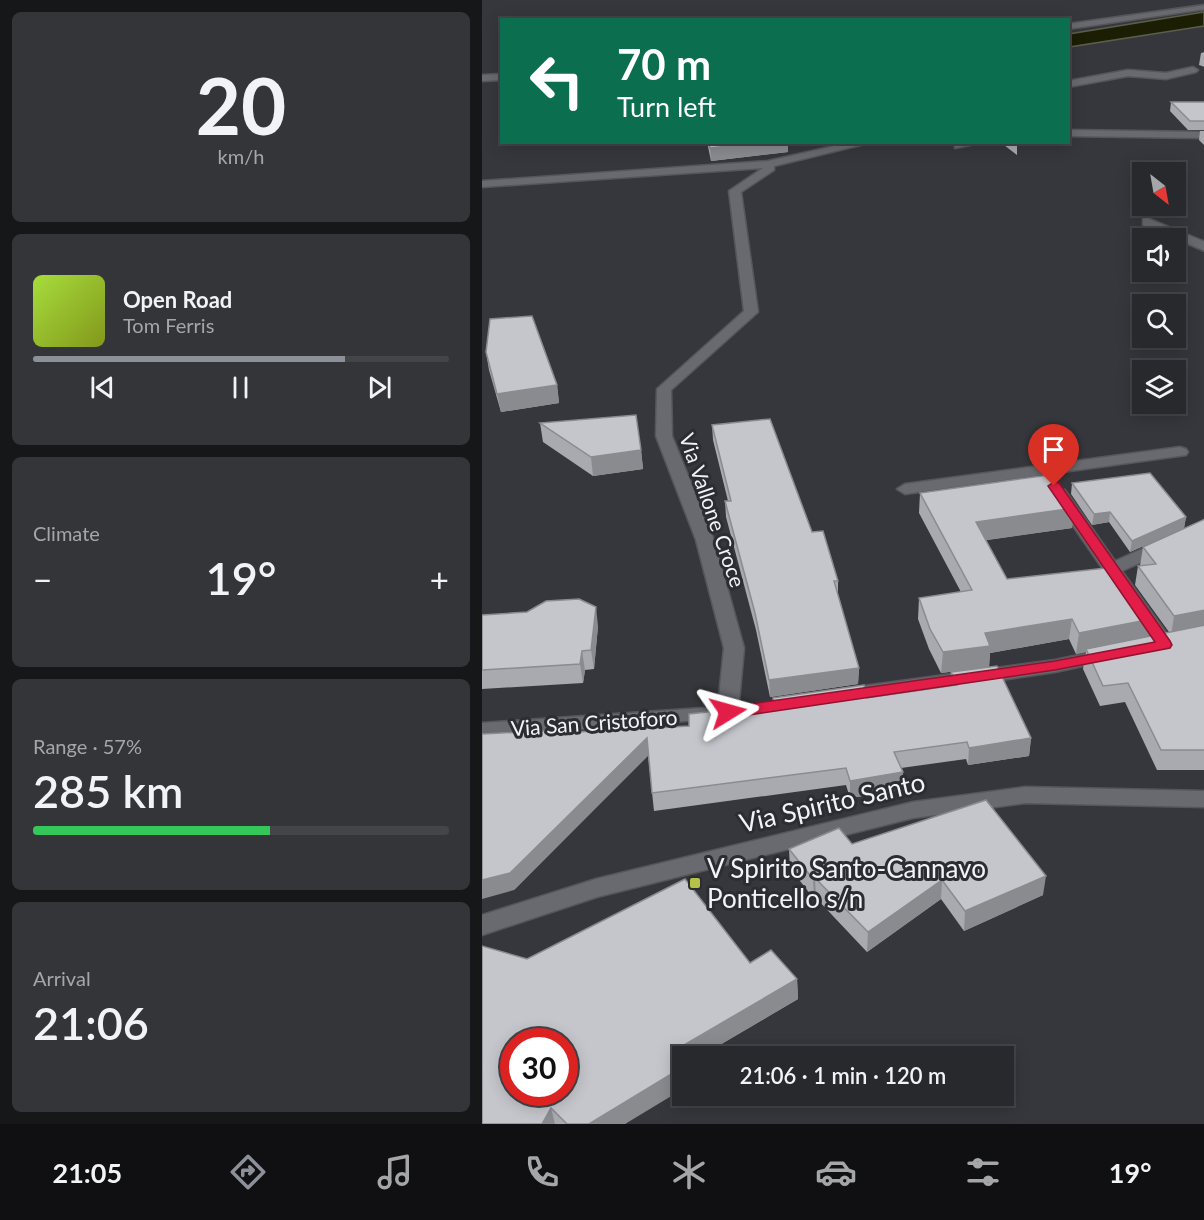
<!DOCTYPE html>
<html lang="en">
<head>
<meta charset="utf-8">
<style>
  body { margin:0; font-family:Lato,sans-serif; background:#343539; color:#f1f3f6; height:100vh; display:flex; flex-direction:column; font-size:22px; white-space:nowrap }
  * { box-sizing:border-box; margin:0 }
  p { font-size:20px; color:#a5a6aa }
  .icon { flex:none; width:33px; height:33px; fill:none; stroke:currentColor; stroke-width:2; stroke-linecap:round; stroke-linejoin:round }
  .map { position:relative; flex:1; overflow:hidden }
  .side { display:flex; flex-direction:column; gap:12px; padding:12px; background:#161719; width:482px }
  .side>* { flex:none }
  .hud { position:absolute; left:18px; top:18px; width:570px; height:126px; border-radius:0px; box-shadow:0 3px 15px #0003,0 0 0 2px #444549; background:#0b6e4f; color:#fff; overflow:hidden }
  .needle { width:39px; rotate:149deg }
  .fabs { position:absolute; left:650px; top:162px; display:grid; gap:12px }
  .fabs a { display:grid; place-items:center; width:54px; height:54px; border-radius:0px; background:#28292d; box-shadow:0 3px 15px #0003,0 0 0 2px #444549; font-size:30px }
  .speed { position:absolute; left:18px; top:1028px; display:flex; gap:12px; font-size:30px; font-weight:700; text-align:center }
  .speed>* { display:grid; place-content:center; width:78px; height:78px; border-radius:50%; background:#28292d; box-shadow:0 3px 15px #0003,0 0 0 2px #444549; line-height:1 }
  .speed .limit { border:9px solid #d22; background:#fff; color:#111 }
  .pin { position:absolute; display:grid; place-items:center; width:51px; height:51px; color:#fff; margin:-62px -26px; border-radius:50% 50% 50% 0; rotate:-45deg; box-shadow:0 0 6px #0007 }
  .pin .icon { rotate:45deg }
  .me { position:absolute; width:66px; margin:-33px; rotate:82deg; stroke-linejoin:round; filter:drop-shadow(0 0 4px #0008) }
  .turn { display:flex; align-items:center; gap:21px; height:126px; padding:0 18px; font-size:27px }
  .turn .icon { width:78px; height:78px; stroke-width:2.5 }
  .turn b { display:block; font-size:42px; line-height:51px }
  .big { font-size:45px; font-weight:600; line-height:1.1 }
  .side .tile { flex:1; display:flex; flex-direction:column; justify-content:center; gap:9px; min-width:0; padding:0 21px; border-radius:9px; background:#343539 }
  .side .dial { align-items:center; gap:0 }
  .dial b { font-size:78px; line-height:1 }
  .song { display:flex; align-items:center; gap:18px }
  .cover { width:72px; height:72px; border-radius:9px; background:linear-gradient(135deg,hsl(80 70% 55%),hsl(70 70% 35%)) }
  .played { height:6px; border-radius:3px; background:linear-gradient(90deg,#8c9099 75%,#444549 75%) }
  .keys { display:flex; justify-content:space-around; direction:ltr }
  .heat { display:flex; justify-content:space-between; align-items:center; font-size:33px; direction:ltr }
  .charge { height:9px; border-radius:4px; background:linear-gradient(90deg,#34c759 57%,#444549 0) }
  .trip { position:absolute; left:190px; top:1046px; width:342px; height:60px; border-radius:0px; background:#28292d; box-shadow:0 3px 15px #0003,0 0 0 2px #444549; font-weight:600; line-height:60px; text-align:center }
  .menu { display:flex; height:96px; justify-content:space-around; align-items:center; background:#101012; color:#a5a6aa }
  .menu .icon { width:42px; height:42px }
  .menu .active { color:#8c9099 }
  .menu b { font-size:27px; color:#f1f3f6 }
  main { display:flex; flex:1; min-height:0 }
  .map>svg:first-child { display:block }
  .water { fill:#1b1e02; stroke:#5c5e4b; stroke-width:1.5 }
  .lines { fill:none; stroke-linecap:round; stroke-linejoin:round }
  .minor-casing { stroke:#55565a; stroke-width:3 }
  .minor { fill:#696a6f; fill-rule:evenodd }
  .wall { fill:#a9aaaf }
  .shaded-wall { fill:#8a8b8f }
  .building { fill:#c5c6cc; stroke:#8a8b8f; stroke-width:1.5; fill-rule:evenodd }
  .route { fill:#e11d48; stroke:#92132f; stroke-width:1.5 }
  .poi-dot { fill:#b4c24a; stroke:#2c2d32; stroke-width:2 }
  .labels { text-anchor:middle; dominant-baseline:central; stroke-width:6; stroke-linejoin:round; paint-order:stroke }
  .street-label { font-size:21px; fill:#f2f3f6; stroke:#2c2d32 }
  .near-street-label { font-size:26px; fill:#f2f3f6; stroke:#2c2d32 }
  .near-poi-label { font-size:26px; fill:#f2f3f6; stroke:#2c2d32; text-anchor:start }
</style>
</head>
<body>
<main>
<section class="side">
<div class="tile dial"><b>20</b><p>km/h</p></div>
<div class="tile">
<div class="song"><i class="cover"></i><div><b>Open Road</b><p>Tom Ferris</p></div></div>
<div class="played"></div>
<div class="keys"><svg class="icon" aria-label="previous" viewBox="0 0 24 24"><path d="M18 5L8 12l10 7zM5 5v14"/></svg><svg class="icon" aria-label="pause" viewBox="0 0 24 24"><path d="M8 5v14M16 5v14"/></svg><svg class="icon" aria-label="next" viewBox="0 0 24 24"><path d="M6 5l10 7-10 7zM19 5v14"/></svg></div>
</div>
<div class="tile"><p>Climate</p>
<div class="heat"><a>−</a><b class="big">19°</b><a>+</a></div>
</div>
<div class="tile"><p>Range · 57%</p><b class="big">285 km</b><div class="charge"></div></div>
<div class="tile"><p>Arrival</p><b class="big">21:06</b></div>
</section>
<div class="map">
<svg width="723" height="1124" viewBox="0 0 723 1124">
  <rect width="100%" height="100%" fill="#36373c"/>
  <path class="water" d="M722,12V26L587,47V34Z"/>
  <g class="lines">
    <defs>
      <g id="minor">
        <path d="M723,5V9L586,29V24Z"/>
        <path d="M711,67L716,70L714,72L684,79L646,76L586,87V81L646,70L684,73Z"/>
        <path d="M20,74V80L0,81V75Z"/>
        <path d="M586,130L723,132V138L586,136Z"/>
        <path d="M370,142H391L292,166V170L259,192L276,312L189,390L190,436L232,540L262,648L256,712L253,717L0,737V723L236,707L242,648L214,540L174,436L175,389L262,311L247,191L281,168L0,187V181L286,161Z"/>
        <path d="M479,142H503L473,148V144Z"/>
        <path d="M665,218L723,242V251L661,225V219Z"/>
        <path d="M698,447L704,449L706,452L704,455L423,494L415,489L423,484Z"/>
        <path d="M577,489L583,490L633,561L723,521V533L640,571L693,645L690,649L683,651L676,649L569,494Z"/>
        <path d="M626,649L633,651L636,655L633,659L573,672L360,703L353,701L350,696L353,691L360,689L573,660Z"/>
        <path d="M543,787L723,791V807L543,803L431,818L115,897L0,935V915L114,879L431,802Z"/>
      </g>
    </defs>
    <use href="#minor" class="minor-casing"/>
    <use href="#minor" class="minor"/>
  </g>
  <g class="wall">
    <path d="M723,52V67L717,65L719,53Z"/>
    <path d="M689,102H723V130H706L688,111Z"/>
    <path d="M718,131H723V146L717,140Z"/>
    <path d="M225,142H306V152L229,161Z"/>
    <path d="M518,142H535V155Z"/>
    <path d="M4,352L75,385L77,403L19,412L7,370Z"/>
    <path d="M58,423L159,450L161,469L111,476L61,442Z"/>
    <path d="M230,425L330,532L356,581V595L377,668L376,684L288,697L274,630L244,517L243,501H246L231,440Z"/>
    <path d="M590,483L704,517L702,528L648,552L627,522L610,525L589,494Z"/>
    <path d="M438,493L592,508L590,528L504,540L525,579L667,637L687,632L653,585L656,566H658L661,547L723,519V770H675L643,702L618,706L601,669L604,652L594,654L587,639L508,653L507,667L459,673L447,649L436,619L437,598L479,592L437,513Z"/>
    <path d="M45,612L116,626L112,669L103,670L101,683L0,689V615Z"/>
    <path d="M469,672L549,738L547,756L486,765L484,759L419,768L421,772V790L368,798L364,785L172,811L166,755L32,890L81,730V732L207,726L291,705V698H385L468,686Z"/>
    <path d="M370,844L561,895L482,931L459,899L385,952L334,898L332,899L308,868L307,849Z"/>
    <path d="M45,959L268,963L315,979L316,999L219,1056H201L143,1124H0Z"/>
  </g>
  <g class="shaded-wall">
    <path d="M280,142H306V152L229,161L228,148Z"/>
    <path d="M75,385L77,403L19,412L15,394Z"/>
    <path d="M159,450L161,469L111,476L109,457Z"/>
    <path d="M592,508L590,528L492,542L494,522Z"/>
    <path d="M628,512L627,522L610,525L612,514Z"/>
    <path d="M704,517L702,528L648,552L650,541Z"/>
    <path d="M114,607L116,626L112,669L109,650Z"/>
    <path d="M723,610V629L689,636L692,616Z"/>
    <path d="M590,619L587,639L508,653L507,667L459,673L461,652L503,633Z"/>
    <path d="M670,619L666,639L604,649V652L594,654L597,633Z"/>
    <path d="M100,651L103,670L101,683L98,664Z"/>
    <path d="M377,668L376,684L288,697L287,680Z"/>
    <path d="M165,738L167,755L32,890L0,899V880Z"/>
    <path d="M549,738L547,756L486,765L487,748Z"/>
    <path d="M421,772V790L368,798V781Z"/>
    <path d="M564,876L561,895L482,931L483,911Z"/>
    <path d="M333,878L334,898L332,899L331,879Z"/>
    <path d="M460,880L459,899L385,952L386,932Z"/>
    <path d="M315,979L316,999L219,1056H203L202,1045Z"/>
    <path d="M201,1067V1089L143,1124H107Z"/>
    <path d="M69,1108L73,1124H60Z"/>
  </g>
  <g class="building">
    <path d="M689,102H723V121H708Z"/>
    <path d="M227,142H280L228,148Z"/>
    <path d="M50,316L75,385L15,394L4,352L8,319Z"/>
    <path d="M154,415L159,450L109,457L58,423Z"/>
    <path d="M288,419L330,532L341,531L356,581H352L377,668L287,680L273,613L243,501H249L230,425Z"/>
    <path d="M668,473L704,517L650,541L628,512L612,514L590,483Z"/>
    <path d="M567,475L592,508L494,522L525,579L633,567L670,619L597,633L590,619L503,633L508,646L461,652L448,629L437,598L490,590L438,493Z"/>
    <path d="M723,519V610L692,616L656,566L674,564L661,547Z"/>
    <path d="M97,599L114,607L109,650L100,651L98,664L0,670V615L45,612L64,601Z"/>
    <path d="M723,625V750H679L646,683L621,686L604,649Z"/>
    <path d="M515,666L549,738L487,748L485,742L412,752L421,772L368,781L364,768L170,793L165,738L28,873L0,880V734L81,730L79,733L207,726V714L292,705L291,698L382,685L385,698L475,685L469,672Z"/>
    <path d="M504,800L564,876L483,911L460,880L386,932L333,878L331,879L307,849L357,828L370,844Z"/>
    <path d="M203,879L268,963L289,950L315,979L202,1045L209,1056H201V1067L107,1124H85L69,1108L60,1124H0V946L45,959ZM32,1041H82V1092H32Z"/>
  </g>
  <path class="route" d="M572,482L577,483L688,641L690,645L688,648L573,670L246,718L240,716L238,712L240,708L246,707L573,661L673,642L566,486Z"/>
  <rect class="poi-dot" x="207" y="877" width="12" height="12" rx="3"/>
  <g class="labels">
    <g class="street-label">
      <text transform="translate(231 510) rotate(71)">Via Vallone Croce</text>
      <text transform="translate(112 722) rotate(-4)">Via San Cristoforo</text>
    </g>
    <g class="near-street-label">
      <text transform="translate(350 802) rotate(-13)">Via Spirito Santo</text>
    </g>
    <g class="near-poi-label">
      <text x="225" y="868">V Spirito Santo-Cannavo<tspan x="225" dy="30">Ponticello s/n</tspan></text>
    </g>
  </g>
</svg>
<div class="fabs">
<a><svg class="needle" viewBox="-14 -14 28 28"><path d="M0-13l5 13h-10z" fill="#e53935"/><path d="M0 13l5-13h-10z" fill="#a5a6aa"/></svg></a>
<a><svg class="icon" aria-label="sound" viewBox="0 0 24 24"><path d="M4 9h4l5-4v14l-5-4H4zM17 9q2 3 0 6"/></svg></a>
<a><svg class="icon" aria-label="search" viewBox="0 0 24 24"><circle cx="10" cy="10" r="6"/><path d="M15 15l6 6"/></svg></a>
<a><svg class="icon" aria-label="layers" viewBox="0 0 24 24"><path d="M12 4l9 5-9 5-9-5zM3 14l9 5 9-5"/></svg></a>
</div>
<div class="speed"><div class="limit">30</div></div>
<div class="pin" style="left:572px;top:486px;background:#d93025"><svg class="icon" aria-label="arrive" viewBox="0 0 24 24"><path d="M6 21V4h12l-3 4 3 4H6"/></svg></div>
<svg class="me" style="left:246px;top:712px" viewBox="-20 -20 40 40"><path d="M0-17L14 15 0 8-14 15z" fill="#e11d48" stroke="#fff" stroke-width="4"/></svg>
<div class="trip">21:06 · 1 min · 120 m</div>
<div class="hud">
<div class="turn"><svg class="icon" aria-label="left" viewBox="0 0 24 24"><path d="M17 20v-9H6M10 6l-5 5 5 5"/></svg><div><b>70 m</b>Turn left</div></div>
</div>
</div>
</main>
<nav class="menu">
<b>21:05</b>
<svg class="icon active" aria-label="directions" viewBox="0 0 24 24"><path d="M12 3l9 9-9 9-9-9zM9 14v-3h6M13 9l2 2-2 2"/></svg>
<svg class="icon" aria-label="music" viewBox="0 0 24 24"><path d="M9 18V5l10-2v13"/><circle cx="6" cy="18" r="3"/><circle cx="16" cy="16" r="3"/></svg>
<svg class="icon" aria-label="phone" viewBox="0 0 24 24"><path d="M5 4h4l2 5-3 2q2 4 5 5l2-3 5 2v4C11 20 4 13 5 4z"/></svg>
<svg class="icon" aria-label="climate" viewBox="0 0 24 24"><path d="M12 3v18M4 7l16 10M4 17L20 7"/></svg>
<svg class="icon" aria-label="car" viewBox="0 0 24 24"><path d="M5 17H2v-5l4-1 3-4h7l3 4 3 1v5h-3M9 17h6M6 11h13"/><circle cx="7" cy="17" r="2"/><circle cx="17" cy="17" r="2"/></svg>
<svg class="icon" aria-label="filters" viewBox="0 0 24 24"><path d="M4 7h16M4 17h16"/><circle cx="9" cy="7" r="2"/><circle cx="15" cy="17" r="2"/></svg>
<b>19°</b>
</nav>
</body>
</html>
